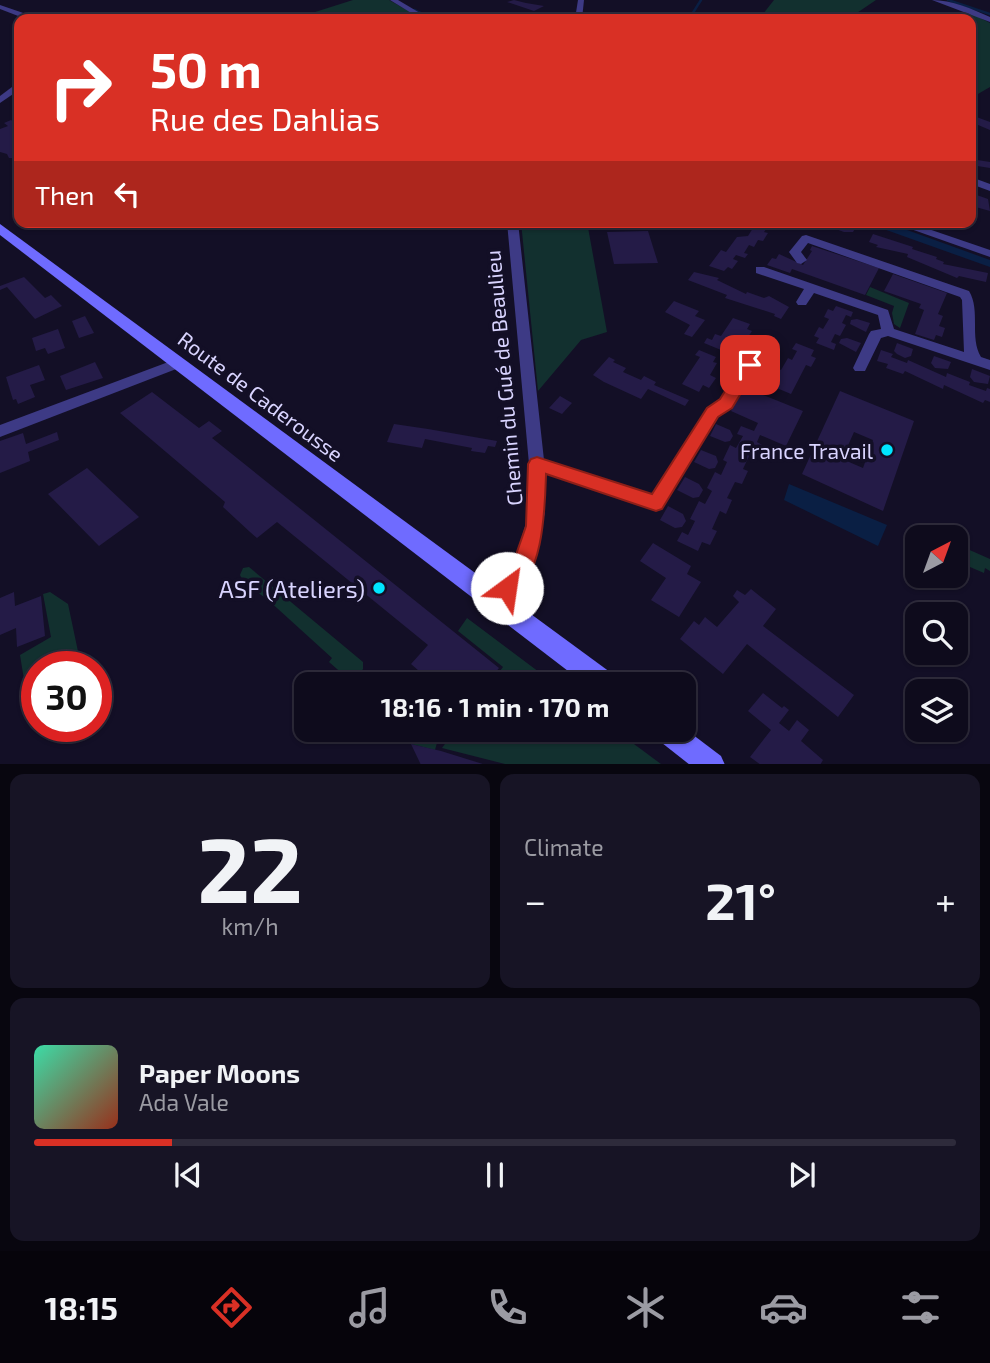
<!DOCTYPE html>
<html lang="en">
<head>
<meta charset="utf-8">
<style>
  body { margin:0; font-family:"Exo 2",sans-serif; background:#171425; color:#f1f3f6; height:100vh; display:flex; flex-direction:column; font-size:26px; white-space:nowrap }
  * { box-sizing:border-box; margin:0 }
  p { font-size:23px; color:#9b9ba3 }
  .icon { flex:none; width:38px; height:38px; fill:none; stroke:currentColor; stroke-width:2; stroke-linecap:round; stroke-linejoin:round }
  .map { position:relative; height:764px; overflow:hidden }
  .panel { display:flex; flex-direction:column; gap:10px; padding:10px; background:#08060f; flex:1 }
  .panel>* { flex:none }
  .hud { position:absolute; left:14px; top:14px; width:962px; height:214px; border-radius:14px; box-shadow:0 2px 5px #0004,0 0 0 2px #2e2b3b; background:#d93025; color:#fff; overflow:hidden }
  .needle { width:46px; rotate:41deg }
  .fabs { position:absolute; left:905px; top:525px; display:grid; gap:14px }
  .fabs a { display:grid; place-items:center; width:63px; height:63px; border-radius:14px; background:#0e0b1c; box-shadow:0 2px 5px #0004,0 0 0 2px #2e2b3b; font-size:35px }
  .speed { position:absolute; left:21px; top:651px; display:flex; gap:14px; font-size:35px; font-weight:700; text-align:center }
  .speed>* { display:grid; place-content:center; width:91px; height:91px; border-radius:50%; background:#0e0b1c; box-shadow:0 2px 5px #0004,0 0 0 2px #2e2b3b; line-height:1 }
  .speed .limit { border:10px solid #d22; background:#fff; color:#111 }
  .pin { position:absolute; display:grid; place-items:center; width:60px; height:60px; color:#fff; margin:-30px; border-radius:14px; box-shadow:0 4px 10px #0006 }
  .me { position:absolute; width:77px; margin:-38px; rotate:31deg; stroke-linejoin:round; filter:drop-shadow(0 0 5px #0008) }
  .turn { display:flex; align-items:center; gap:24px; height:147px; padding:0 21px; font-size:32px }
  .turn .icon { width:91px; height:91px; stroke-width:2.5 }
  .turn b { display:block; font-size:49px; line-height:60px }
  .then { display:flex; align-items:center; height:66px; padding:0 21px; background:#0003; gap:14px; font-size:26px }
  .big { font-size:52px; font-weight:700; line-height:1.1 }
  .panel .card { flex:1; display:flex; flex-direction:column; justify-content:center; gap:10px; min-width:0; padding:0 24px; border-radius:14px; background:#171425 }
  .panel .dial { align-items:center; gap:0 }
  .dial b { font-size:91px; line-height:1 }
  .song { display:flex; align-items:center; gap:21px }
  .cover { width:84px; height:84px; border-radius:10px; background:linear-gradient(135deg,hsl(160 70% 55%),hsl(10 70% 35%)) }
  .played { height:7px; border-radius:4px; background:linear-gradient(90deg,#d93025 15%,#2e2b3b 15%) }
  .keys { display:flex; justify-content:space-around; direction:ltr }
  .heat { display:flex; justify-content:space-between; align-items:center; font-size:38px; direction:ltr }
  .panel .tiles { flex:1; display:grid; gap:10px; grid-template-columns:1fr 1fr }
  .card:last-child { grid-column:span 2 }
  .trip { position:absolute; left:294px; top:672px; width:402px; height:70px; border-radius:14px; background:#0e0b1c; box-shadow:0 2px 5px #0004,0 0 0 2px #2e2b3b; font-weight:700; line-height:70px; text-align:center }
  .dock { display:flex; height:112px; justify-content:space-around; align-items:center; background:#06040b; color:#9b9ba3 }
  .dock .icon { width:49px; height:49px }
  .dock .active { color:#d93025 }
  .dock b { font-size:32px; color:#f1f3f6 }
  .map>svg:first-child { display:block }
  .green { fill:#12302f }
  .water { fill:#0a1f44 }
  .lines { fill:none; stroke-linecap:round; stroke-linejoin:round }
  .stream { stroke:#0a1f44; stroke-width:2.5 }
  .building { fill:#241b47; fill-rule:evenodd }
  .minor { fill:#3d3a85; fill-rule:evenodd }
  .secondary { fill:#6f6bff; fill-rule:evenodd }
  .route { fill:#d93025; stroke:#8d1f18; stroke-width:2 }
  .poi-dot { fill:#00e5ff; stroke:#130f26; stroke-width:2.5 }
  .labels { text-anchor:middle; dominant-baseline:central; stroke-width:7; stroke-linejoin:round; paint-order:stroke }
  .street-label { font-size:21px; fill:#d9d4ff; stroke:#130f26 }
  .poi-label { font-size:21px; fill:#d9d4ff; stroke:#130f26; text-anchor:end }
  .near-poi-label { font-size:24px; fill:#d9d4ff; stroke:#130f26; text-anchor:end }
</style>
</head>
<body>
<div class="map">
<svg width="990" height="765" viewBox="0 0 990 765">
  <rect width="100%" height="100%" fill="#130f26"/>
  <g class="green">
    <path d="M353,0H389L423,19H293Z"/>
    <path d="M774,0H876L848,19H759Z"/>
    <path d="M967,11L990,23V87L971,98V19H954Z"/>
    <path d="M521,222H587L607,332L581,340L538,391Z"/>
    <path d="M870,287L909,303L900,328L894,324L892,313L894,306L866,295Z"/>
    <path d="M956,544L990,559V571L985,568L984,573L956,561Z"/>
    <path d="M249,567L363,662V669L356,679L345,676L329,662L332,658L267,599L244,583L240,575L243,568Z"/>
    <path d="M50,592L68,604L80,661L68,667H37V686L26,692L20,655L51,637L43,594Z"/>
    <path d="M467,618L555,684H490L503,667L458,631Z"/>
    <path d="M401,730H421L438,739L435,750L411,744Z"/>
    <path d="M455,730H615L661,764H505L442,748Z"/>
  </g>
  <g class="water">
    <path d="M864,222H885L990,260V267Z"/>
    <path d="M789,484L887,525L878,546L784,500Z"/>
  </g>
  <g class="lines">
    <g class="stream">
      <path d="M948,0L990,14"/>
      <path d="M414,10L431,18"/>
      <path d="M689,19L701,0"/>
    </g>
  </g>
  <g class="building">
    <path d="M514,0L526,3L544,6L534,11L507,2Z"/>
    <path d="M971,115L990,122V130L971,122Z"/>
    <path d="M11,120L19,126V158H9L7,154L0,152V129L8,126L4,123Z"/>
    <path d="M971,159L990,162V168L971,165Z"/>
    <path d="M971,193L988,199L990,211L972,206L975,203L971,202Z"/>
    <path d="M753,222H766L769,225L764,232L768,233L763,241L758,240L754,247L749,245L744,253L748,254L745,258L736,255L733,259L738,261L732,269L728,267L724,271L709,266L721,250L726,252L737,237L748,236L753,228L749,227Z"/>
    <path d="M824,222H849L857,225L853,232H844L830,227L831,225Z"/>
    <path d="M648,231L658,263L614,264L607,232Z"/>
    <path d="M873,234L913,247L912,249L937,257L936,259L944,262L943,264L988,273L986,282L959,276L957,278L907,257L908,254L876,247L878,245L869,242Z"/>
    <path d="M812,246L879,268L865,295L792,269L790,273L767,265L772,258L776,259L779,254L803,265L812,251L810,250Z"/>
    <path d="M694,272L719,278L717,280L746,294L747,292L764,298L769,296L789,307L781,319L774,316L775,314L725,298L727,295L688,280Z"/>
    <path d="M893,274L947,293L938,314L943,316L939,326L945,328L942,337L936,335L934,340L915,334L924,310L919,308L921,304L884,291Z"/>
    <path d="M24,277L45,298L51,295L62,306L35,319L7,287L0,290V286Z"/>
    <path d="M674,301L699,311L695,316L705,320L692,337L684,334L690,325L665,312Z"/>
    <path d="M836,306L853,312L851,317L846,315L842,323L846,325L840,336L835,334L831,342L836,344L834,350L816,343L819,338L814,336L819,327L823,329L829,319L824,317L828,309L833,311Z"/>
    <path d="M85,316L94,333L79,338L72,321Z"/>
    <path d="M733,318L750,324L747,329L752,331L746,340L741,338L737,344L732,342L729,347L724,345L721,350L704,343L707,338L712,340L715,334L721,336Z"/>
    <path d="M857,319L870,323L866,332L850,324L851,320Z"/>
    <path d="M58,329L65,348L48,354L45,348L36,351L32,338Z"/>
    <path d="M847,338L861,343L856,352L839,343L841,339Z"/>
    <path d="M796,343L814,350L811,356L816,358L811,367L806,365L791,394L772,386L775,380L770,378L776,367L781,370L788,358L792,360L797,351L792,349Z"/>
    <path d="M897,343L913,349L911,356L905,358L897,354L894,351Z"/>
    <path d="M699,350L716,357L713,362L717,363L710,375L716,378L709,388L703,385L699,392L682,384L700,357L695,355Z"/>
    <path d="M881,350L893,354L891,357L907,363L908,360L946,377L947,373L970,382L969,385L986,391L987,388L990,389V402L985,400L983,403L944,385L943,389L905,371L903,374L886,368L888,364L877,361Z"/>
    <path d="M934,356L951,362L948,369L935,368L931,363Z"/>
    <path d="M609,357L615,360L613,362L626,368L623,372L641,380L644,376L656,382L654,385L689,400L685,406L648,389L641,399L604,382L593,375Z"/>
    <path d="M95,362L103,378L66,390L60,376Z"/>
    <path d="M39,365L45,380L30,385L35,397L18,404L16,399L13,400L6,377Z"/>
    <path d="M972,369L990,376L988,384L974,382L970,377Z"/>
    <path d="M746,385L755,388L753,391L803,411L786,446L760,435L757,442L762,445L756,456L750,454L743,469L748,471L742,484L735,482L727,498L732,500L726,514L720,511L712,529L717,531L710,545L702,542L698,551L677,541L682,532L688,535L695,521L690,519L699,501L705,504L712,491L707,488L715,472L721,475L727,462L723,460L730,445L736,448L743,436L737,434L741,426L754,431L758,423L731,411Z"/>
    <path d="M840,391L914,421L883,511L802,474ZM854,432L873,440L863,468L842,459Z"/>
    <path d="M152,392L199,428L209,421L222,431L212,438L499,668L486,684H476L471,680L467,684H434L411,664L428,645L277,522L257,538L250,532L223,507L225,502L120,413Z"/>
    <path d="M560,396L572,403L562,414L549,408Z"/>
    <path d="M394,424L428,429L497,441L495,447L488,446L485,453L471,451L472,448L425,439L422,448L387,442Z"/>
    <path d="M716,424L730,430L733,436L730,441L725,442L710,436Z"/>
    <path d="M57,432L59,440L28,452L30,461L0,473V441L23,433L26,444Z"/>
    <path d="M701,450L716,456L718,462L715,468L709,469L694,462Z"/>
    <path d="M87,468L139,517L99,546L48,494Z"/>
    <path d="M685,477L699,484L703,490L699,497L693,498L677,490Z"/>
    <path d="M668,506L683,514L686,521L682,527L675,528L660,520Z"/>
    <path d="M653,543L691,566L687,574L701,582L679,617L651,600L666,578L640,561Z"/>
    <path d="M751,589L776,609L763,626L854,695L838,717L747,644L723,674L680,639L694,621L699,625L705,617L717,627L739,602L733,596L737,590L745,595Z"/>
    <path d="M14,592L15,606L41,596L45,636L17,647L16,628L0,635V598Z"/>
    <path d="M105,677L108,695L96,701V681Z"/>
    <path d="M763,693L782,708L784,706L789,710L779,723L789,731L797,720L809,730L801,741L823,760L820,765H761L750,757L771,730L748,711Z"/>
    <path d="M411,744L441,751L486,765H421Z"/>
  </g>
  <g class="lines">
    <g class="minor">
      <path d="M390,0H398L430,19H421Z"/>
      <path d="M578,0H584L582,19H575Z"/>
      <path d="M932,0C952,0 972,9 990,17V22Z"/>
      <path d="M0,5L35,17L36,19H26L0,9Z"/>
      <path d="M16,84H19V90L0,103V96Z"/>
      <path d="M971,177L990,184V191L971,184Z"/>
      <path d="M507,222H518L544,460L652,495L708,408L721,399L745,362H755L757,365L731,407L718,416L662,508L656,510L545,473V513L530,570L500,607L494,609L488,607L485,601L513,566L529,513V464Z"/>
      <path d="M891,222H908L990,250V257Z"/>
      <path d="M806,235L969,291C981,311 969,337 981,357L990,360V370L888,336L881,338L865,371H855L853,368L869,334L871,331L881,329L878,315L814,293L806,305H798L796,302L804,289L756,273V267H764L888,310L894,329L964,352L962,300L960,297L808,243L801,252L807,260L801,264L797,263L789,252L802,236Z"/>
      <path d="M179,358L186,363L184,366L0,437V425Z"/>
    </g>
    <g class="secondary">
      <path d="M0,224L614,675L617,684H585L0,235Z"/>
      <path d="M684,728L721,756L725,765H690L657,739L653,730Z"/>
    </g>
  </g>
  <path class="route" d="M750,360L758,365L732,408L718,417L662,509L656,511L546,474C545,506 544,583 507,597L500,594L497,588L512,566L526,526L528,464L531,459L537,457L652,494L707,408L720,399L744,361Z"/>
  <g class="poi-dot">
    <circle cx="887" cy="450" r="7"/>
    <circle cx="379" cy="588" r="7"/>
  </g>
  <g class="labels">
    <g class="street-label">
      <text transform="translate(503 378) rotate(-95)">Chemin du Gué de Beaulieu</text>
      <text transform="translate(261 396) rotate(37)">Route de Caderousse</text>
    </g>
    <g class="poi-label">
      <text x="873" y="450">France Travail</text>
    </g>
    <g class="near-poi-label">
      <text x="365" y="588">ASF (Ateliers)</text>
    </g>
  </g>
</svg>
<div class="fabs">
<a><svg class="needle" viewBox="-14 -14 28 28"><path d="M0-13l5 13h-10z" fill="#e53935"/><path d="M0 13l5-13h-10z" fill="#9b9ba3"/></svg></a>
<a><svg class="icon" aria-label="search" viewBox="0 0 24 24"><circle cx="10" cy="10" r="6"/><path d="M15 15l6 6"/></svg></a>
<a><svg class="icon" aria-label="layers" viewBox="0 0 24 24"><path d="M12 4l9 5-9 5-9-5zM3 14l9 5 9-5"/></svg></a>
</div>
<div class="speed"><div class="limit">30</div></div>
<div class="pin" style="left:750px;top:365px;background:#d93025"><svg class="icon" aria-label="arrive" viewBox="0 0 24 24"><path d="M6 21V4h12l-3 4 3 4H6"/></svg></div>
<svg class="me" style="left:507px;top:588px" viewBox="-20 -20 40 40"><circle r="19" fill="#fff"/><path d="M0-13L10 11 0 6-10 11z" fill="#d93025"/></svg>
<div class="trip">18:16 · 1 min · 170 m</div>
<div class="hud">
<div class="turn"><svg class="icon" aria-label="right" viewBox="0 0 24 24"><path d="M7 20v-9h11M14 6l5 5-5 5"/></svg><div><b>50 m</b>Rue des Dahlias</div></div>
<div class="then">Then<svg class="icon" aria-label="left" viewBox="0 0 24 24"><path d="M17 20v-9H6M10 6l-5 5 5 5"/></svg></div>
</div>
</div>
<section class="panel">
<div class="tiles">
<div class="card dial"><b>22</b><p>km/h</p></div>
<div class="card"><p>Climate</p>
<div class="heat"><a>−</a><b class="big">21°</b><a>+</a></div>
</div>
<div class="card">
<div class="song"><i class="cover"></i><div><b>Paper Moons</b><p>Ada Vale</p></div></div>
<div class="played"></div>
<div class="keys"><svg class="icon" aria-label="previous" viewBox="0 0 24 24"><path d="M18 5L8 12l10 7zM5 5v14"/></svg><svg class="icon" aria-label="pause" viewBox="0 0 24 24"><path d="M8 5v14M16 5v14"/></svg><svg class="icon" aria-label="next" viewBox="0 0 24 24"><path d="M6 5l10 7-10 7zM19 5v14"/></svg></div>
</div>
</div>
</section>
<nav class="dock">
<b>18:15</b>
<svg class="icon active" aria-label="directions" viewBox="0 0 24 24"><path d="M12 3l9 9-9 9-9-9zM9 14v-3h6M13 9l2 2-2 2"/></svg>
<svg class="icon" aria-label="music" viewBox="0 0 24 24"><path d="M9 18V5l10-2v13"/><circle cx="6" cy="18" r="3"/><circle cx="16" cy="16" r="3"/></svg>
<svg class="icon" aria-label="phone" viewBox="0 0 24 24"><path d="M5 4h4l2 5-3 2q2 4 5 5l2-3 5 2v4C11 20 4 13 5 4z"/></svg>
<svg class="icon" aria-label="climate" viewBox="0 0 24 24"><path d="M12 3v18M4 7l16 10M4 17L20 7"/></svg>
<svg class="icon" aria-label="car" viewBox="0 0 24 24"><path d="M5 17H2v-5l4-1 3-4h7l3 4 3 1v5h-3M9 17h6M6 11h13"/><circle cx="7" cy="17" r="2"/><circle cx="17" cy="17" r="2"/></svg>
<svg class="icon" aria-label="filters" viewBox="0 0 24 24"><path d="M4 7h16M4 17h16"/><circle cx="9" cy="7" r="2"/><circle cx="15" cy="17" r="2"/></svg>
</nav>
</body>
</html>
